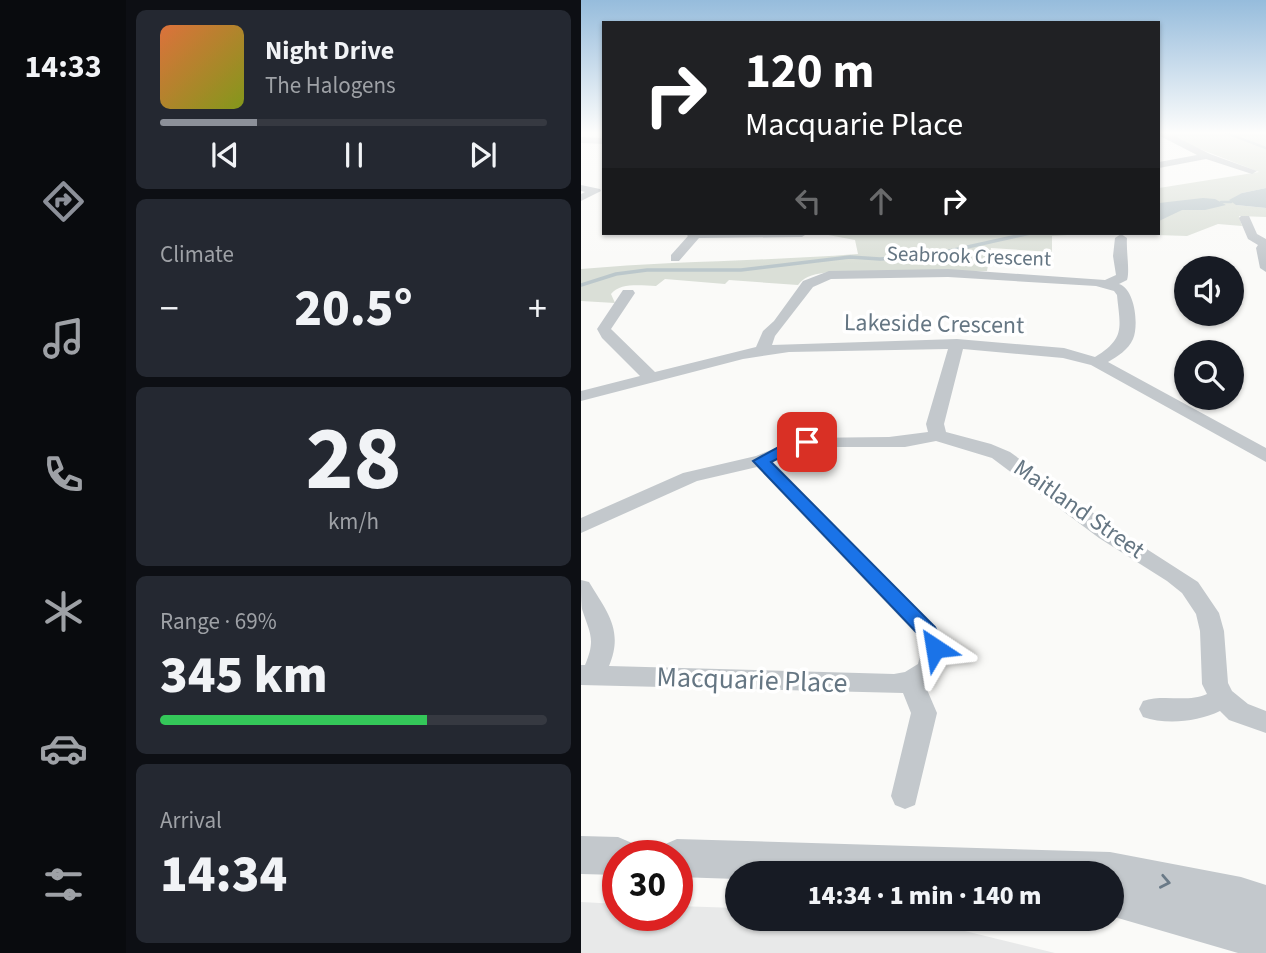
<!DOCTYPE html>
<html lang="en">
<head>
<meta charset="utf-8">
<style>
  body { margin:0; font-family:"Source Sans 3",sans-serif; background:#242831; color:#f1f3f6; height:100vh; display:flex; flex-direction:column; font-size:26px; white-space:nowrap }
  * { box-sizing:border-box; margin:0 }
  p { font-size:23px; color:#9ea1a6 }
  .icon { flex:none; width:38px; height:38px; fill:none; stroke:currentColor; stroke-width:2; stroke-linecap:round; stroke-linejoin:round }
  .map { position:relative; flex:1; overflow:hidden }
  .side { display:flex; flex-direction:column; gap:10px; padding:10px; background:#0d0f14; width:455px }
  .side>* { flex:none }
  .top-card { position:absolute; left:21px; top:21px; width:558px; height:214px; border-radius:0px; box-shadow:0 2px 5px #0004; background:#202124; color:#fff; overflow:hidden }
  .tools { position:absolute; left:593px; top:256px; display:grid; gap:14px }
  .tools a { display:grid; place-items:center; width:70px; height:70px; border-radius:50%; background:#171b24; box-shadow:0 2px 5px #0004; font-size:35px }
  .speed { position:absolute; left:21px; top:840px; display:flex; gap:14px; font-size:35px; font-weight:700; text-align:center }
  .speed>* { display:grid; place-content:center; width:91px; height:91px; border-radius:50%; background:#171b24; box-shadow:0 2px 5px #0004; line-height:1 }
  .speed .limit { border:10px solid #d22; background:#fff; color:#111 }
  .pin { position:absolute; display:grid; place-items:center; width:60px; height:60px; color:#fff; margin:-30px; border-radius:14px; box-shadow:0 4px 10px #0006 }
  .me { position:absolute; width:77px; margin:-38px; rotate:327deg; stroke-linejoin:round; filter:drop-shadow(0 0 5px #0008) }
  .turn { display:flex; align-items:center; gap:24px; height:147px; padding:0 28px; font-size:32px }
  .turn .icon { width:91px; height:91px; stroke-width:2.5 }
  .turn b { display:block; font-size:49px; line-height:60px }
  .lanes { display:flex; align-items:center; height:66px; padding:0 28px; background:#0003; justify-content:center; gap:35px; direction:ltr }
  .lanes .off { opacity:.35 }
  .big { font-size:52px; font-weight:800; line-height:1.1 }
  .side .widget { flex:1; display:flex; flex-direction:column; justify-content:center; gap:10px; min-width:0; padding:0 24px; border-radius:10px; background:#242831 }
  .side .dial { align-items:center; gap:0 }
  .dial b { font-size:91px; line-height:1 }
  .song { display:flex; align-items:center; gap:21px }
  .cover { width:84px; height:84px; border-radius:10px; background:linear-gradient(135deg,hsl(20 70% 55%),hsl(70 70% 35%)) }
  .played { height:7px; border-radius:4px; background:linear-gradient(90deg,#8c9099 25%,#363941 25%) }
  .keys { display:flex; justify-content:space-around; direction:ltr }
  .heat { display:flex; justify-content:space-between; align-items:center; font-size:38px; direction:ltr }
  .charge { height:10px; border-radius:5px; background:linear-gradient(90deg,#34c759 69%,#363941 0) }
  .trip { position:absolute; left:144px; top:861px; width:399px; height:70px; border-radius:35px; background:#171b24; box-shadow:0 2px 5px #0004; font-weight:800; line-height:70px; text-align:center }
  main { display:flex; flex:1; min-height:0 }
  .menu { display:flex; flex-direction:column; width:126px; justify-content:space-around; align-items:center; background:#090b0e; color:#9ea1a6 }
  .menu .icon { width:49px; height:49px }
  .menu .on { color:#8c9099 }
  .menu b { font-size:32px; color:#f1f3f6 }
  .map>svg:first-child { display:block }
  .built { fill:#e8e9e9 }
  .green { fill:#dadfd7 }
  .water { fill:#bbc7cb }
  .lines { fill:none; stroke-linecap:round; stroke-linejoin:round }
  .stream-far1 { stroke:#bbc7cb; stroke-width:2.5 }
  .stream { stroke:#bbc7cb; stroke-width:3.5 }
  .minor { fill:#c3c8cc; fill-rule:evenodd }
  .tertiary { fill:#c3c8cc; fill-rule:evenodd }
  .oneway { stroke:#6a7a87 }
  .route { fill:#1a73e8; stroke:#114b97; stroke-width:2 }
  .labels { text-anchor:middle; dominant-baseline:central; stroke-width:7; stroke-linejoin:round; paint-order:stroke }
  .far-street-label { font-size:21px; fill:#657683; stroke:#fff }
  .street-label { font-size:24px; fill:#657683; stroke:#fff }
  .near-street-label { font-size:28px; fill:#657683; stroke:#fff }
</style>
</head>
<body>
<main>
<nav class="menu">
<b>14:33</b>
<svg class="icon on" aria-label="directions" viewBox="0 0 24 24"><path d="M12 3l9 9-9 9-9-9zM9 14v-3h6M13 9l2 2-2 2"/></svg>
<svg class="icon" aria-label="music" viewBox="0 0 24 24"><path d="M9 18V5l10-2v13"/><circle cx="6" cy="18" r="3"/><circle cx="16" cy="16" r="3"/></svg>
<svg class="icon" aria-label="phone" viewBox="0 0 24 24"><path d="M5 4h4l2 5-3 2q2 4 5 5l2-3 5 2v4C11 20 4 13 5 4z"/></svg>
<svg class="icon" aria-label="climate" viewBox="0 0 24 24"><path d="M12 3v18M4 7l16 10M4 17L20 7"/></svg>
<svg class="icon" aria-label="car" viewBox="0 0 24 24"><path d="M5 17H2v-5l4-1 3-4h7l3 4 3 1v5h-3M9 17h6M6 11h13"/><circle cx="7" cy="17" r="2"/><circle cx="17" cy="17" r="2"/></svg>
<svg class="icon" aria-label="filters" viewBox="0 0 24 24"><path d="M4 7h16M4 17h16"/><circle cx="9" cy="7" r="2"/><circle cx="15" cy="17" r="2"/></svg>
</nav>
<section class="side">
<div class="widget">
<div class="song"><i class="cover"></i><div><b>Night Drive</b><p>The Halogens</p></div></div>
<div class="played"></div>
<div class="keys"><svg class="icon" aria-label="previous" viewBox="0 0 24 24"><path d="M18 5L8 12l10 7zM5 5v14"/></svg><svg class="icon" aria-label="pause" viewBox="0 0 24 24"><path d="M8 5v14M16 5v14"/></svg><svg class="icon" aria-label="next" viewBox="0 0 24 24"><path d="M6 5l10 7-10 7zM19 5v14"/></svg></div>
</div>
<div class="widget"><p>Climate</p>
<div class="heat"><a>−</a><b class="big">20.5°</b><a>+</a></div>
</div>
<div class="widget dial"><b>28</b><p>km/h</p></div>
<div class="widget"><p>Range · 69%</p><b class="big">345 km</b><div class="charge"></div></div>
<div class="widget"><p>Arrival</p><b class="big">14:34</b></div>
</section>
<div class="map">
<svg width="685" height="953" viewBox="0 0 685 953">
  <rect width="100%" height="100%" fill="#fafaf8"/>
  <path class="built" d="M0,902L37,904V915H96V906L156,908V919H335L474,953H0Z"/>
  <path class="green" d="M594,132H685V188L661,193L655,205L685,208V217L658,216L661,226L637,224L606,236L517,233L471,236V252L410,248L406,271L248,272C236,274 224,275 217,285L148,280L144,284L84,279L75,286C61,286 40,282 30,294L34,303L0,301V269C92,261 185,261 277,254L274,240L242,234L247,233H578V188L678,172L588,137V134Z"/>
  <g class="water">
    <path d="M685,188V208L655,205L648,200L661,193Z"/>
    <path d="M622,198L634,199L645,205L624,210H601L578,221V203Z"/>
  </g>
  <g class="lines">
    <g class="stream-far1">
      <path d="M643,132L685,148"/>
      <path d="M640,202H650"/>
    </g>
    <path class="stream" d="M0,285L35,274L66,270H160L269,257L299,259L346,256L449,233"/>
    <g class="minor">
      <path d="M579,132H585L629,154L676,171L671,174L625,159L578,168V162L616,155L579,136Z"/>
      <path d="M0,185L19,189L20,191L0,201V194L4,192L0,191Z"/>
      <path d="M660,216H668L676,234L685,239V272L679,268L675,248L677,245L667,239L658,218Z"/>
      <path d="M104,233H227L221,237L118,238L98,261H90V255L107,236Z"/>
      <path d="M540,234L546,238C545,251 549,271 546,280L538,284C554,289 558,325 552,339C547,350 537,356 527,362L685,448V462L510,365L482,358L382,349L363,424L365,432L410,444L429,452L533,528L617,582L638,613L643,631L647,683L651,691L667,704L685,711V733L648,720L639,711C616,722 585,725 562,717L558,709L562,701C583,694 606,703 626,694L621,684L619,631L615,614L601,593L586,581L518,538L411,458L355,441L324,447H226L192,462L359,632C367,654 365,672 344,685L356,713L334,805L324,809L314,805L310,796L330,713L322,693L0,685V665H4C15,639 9,634 1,609C0,601 0,589 0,580L8,582C26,612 43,630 28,666L313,674L324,672L337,664L341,648L337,636L176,467L116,481L0,533V518L102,473L175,456L220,438L308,437L347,432L345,424L367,349L208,352L162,359L0,401V391L59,376L21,338L16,329L42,290H52L54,293L30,329L74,372L175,347L182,331L193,321L222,281L248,271L367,269L524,280L535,275L532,256L534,238ZM367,277L515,286L533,291L536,295C539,327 545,338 514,357L483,348L376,339L191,345L194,336L232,287L250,279Z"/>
    </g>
    <g class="tertiary">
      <path d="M0,137L23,138V144L0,143Z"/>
      <path d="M0,836L37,837L51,843L56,856H37V875L0,874Z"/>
      <path d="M96,839L529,852L660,877L685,885V953H657L530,916V873H156V879L96,877V856H77L82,845Z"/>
    </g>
  </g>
  <defs><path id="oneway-chevron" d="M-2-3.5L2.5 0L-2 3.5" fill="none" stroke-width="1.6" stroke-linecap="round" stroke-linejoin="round" transform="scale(1.75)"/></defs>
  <use class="oneway" href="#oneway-chevron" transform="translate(584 882) rotate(11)"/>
  <linearGradient id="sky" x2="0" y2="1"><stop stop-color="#96bcdc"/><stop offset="0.5" stop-color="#fdfdfc"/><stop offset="1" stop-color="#fdfdfc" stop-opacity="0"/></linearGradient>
  <rect width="685" height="265" fill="url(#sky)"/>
  <path class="route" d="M226,438L232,439L234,442L232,445L215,449L190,462L354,627L364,648L361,653L354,656L346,653L339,636L172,461L205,443Z"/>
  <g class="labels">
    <g class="far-street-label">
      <text transform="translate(388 256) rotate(2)">Seabrook Crescent</text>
    </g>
    <g class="street-label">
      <text transform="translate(353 324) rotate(1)">Lakeside Crescent</text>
      <text transform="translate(498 509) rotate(35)">Maitland Street</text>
    </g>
    <g class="near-street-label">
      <text transform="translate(171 680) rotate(2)">Macquarie Place</text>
    </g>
  </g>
</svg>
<div class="tools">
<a><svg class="icon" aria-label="sound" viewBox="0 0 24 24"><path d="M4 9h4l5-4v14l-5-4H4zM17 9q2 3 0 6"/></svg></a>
<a><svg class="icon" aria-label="search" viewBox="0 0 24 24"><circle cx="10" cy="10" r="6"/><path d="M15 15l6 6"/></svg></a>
</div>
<div class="speed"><div class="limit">30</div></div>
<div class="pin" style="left:226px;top:442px;background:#d93025"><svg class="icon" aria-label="arrive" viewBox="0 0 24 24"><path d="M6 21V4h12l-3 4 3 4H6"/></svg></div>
<svg class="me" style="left:354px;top:648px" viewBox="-20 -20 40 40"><path d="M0-17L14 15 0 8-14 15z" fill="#1a73e8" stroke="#fff" stroke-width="4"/></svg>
<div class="trip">14:34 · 1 min · 140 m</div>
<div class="top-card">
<div class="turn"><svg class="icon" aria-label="right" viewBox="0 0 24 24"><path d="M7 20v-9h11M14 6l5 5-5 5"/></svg><div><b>120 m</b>Macquarie Place</div></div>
<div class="lanes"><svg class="icon off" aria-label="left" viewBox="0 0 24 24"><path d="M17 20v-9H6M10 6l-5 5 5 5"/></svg><svg class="icon off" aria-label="ahead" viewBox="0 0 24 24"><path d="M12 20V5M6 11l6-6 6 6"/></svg><svg class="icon" aria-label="right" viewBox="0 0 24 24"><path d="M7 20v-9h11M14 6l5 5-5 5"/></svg></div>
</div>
</div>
</main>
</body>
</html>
